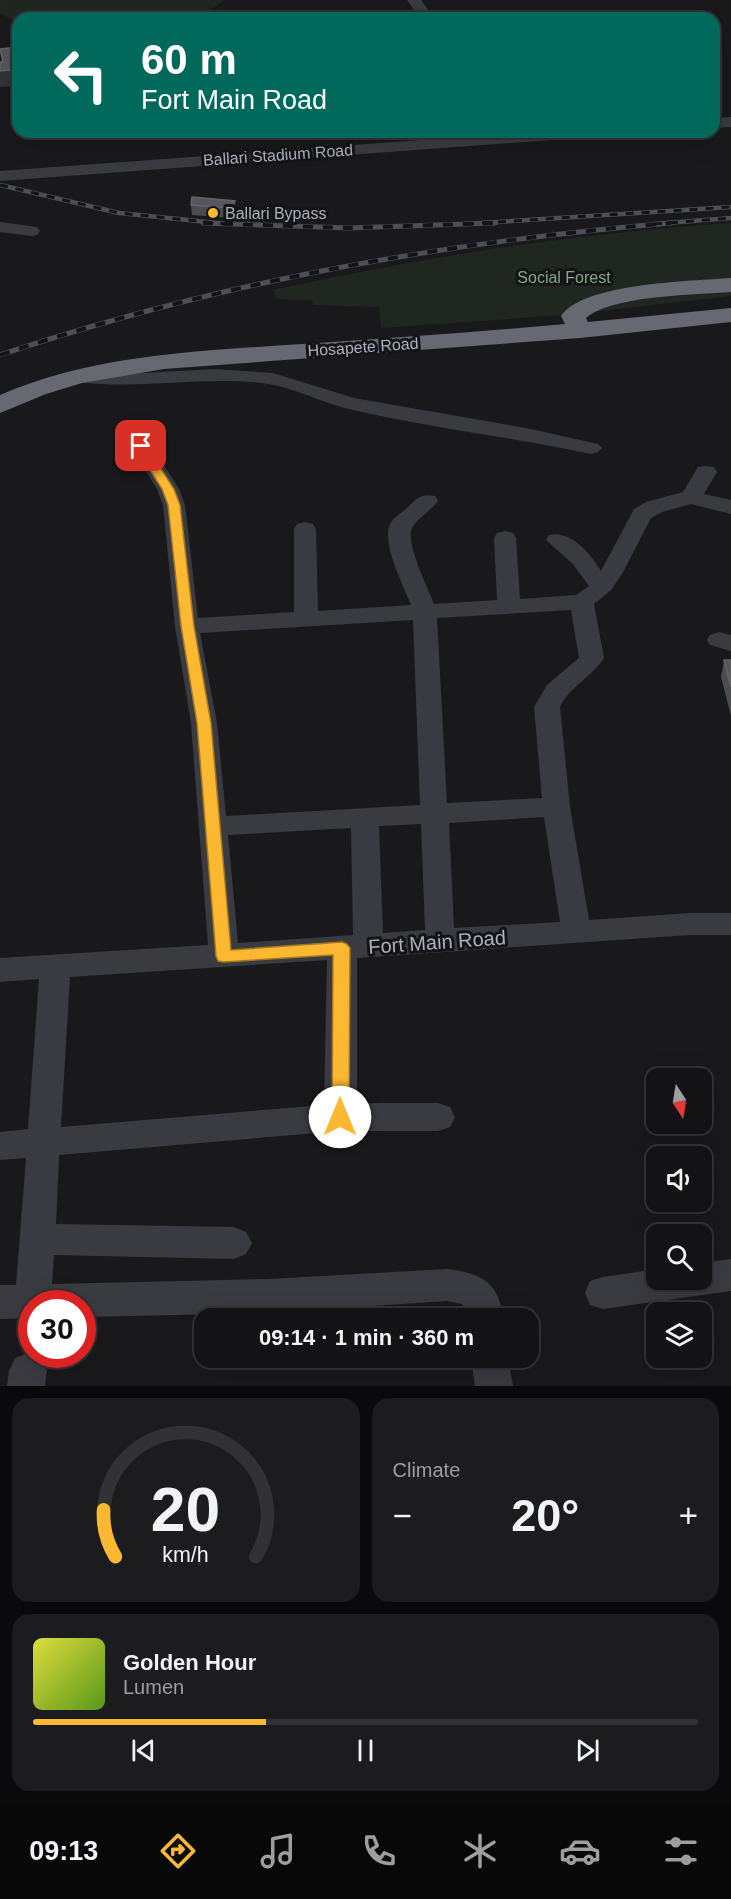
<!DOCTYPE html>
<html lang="en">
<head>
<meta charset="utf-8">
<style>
  body { margin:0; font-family:Arial,sans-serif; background:#1c1c1e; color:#f1f3f6; height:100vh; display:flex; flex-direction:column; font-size:22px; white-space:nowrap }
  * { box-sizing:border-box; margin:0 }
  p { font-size:20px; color:#9d9ea0 }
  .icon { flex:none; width:33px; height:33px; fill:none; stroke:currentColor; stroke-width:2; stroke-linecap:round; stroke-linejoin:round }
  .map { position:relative; height:1386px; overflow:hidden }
  .side { display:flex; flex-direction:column; gap:12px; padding:12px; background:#0a0a0c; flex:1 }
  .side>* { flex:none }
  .hud { position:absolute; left:12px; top:12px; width:708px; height:126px; border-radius:18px; box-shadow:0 6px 24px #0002,0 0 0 2px #323234; background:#00695c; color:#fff; overflow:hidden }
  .needle { width:39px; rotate:168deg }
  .buttons { position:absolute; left:646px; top:1068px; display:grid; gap:12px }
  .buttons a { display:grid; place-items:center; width:66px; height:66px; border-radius:12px; background:#131315; box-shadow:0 6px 24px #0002,0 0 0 2px #323234; font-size:30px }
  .speed { position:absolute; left:18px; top:1290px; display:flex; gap:12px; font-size:30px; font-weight:700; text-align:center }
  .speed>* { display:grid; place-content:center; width:78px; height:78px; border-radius:50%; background:#131315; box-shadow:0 6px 24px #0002,0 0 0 2px #323234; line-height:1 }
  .speed .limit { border:9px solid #d22; background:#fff; color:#111 }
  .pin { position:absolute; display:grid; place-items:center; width:51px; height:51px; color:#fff; margin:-26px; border-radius:12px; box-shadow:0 3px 9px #0006 }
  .me { position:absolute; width:66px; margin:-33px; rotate:0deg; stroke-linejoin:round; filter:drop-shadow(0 0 4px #0008) }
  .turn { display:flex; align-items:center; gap:21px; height:126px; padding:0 30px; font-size:27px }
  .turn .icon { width:78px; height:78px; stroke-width:2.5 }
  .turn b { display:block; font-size:42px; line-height:51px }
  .big { font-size:45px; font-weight:800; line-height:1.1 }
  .side .tile { flex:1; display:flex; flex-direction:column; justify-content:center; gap:9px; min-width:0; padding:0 21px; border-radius:18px; background:#1c1c1e }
  .side .dial { align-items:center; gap:0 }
  .dial svg { height:156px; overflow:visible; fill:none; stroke:#323234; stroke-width:7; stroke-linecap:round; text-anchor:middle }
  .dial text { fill:#f1f3f6; stroke:none }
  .song { display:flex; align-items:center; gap:18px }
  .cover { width:72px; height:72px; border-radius:9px; background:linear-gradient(135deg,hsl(60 70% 55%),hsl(90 70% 35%)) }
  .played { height:6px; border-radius:3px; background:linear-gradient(90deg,#fcb831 35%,#323234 35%) }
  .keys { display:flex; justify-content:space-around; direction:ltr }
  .heat { display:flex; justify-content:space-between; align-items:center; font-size:33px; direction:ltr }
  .side .tiles { flex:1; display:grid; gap:12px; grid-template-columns:1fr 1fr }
  .tile:last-child { grid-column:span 2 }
  .trip { position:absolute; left:194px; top:1308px; width:345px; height:60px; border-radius:18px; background:#131315; box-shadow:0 6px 24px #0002,0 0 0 2px #323234; font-weight:800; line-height:60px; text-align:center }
  .menu { display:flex; height:96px; justify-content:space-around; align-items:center; background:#080808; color:#9d9ea0 }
  .menu .icon { width:42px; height:42px }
  .menu .on { color:#fcb831 }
  .menu b { font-size:27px; color:#f1f3f6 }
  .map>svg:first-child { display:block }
  .green { fill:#1f2720 }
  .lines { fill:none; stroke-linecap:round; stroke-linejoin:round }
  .minor { fill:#3a3b41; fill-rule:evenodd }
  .highway { fill:#666972; fill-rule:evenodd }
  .rail-far1-casing { stroke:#4d4f56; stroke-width:4.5 }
  .rail-casing { stroke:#4d4f56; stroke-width:5 }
  .rail-far1 { stroke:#141417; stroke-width:3; stroke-dasharray:8; stroke-linecap:butt }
  .rail { stroke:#141417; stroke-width:4; stroke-dasharray:10; stroke-linecap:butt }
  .wall { fill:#4a4c51 }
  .shaded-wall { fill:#323337 }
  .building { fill:#55565d; stroke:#62646c; stroke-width:1.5 }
  .route { fill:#fcb831; stroke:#a47820; stroke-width:1.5 }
  .poi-dot { fill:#fcb831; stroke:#141417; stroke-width:2 }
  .labels { text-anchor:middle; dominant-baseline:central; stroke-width:6; stroke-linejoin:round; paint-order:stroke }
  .far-street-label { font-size:16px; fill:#abb0bc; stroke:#141417 }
  .far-poi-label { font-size:16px; fill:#abb0bc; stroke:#141417; text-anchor:start }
  .far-park-label { font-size:16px; fill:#81a884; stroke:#141417 }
  .street-label { font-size:20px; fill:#abb0bc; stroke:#141417 }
</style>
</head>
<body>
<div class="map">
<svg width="731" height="1386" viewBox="0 0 731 1386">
  <rect width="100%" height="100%" fill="#19191c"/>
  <g class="green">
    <path d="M0,0H225L206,13L193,18H18V21L0,14Z"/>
    <path d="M731,223V296L566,315L381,328L379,307L313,305L312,300L277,299L273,290C424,257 577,233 731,223Z"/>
  </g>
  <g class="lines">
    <g class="minor">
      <path d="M407,0H421L434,18H420Z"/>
      <path d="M731,117V127L714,128V118Z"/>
      <path d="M529,132H600L592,137L0,181V171Z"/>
      <path d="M0,222L37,227L40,231L37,235L31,236L0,232Z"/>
      <path d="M215,369L273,373L354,398L531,429L598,444L602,448L598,452L591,454C512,437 431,428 353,410C321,403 292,386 261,383C200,376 139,390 78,382L71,380L68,376L71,372L78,370L124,374Z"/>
      <path d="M141,440L148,442L152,446L179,489L185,505L198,618L294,612V529L297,524L305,522L313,524L316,529L318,611L411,605C404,586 381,544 390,524C393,518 401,513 407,508C416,499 421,493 435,496L438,501C431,511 417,518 412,528C405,543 428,588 434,604L497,600L494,538L497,533L505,531L513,533L516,538L520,599L576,595L589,586L573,564L546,540L549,535C571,530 590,553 601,571L634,509L646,502L683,492L698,467L706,466L714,467L717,472L704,494L731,500V514L691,504L662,512L651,518L622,574L611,590L594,604L604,658C592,677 569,687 560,707L570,807L589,920L690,913H731V935H690L357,958V1103H438L450,1107L455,1117L450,1127L438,1131H340L59,1155L56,1224L234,1227L246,1232L252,1243L246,1254L234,1259L54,1255L52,1284L269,1279L447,1269C481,1273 499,1282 503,1318H467L462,1304L447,1301L269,1313L82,1317V1304H32V1318L0,1319V1285H16L26,1158L0,1160V1132L28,1129L39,979L0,982V958L208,945L191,723L175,626L163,505L157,489L130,446L134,442ZM571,610L579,658L547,685L534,707L542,798L447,803L437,618ZM413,620L420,805L226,816L217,723L200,633ZM544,817L560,922L454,928L449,823ZM421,824L425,930L383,933L379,826ZM351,828L353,935L238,943L228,835ZM327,960L324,1105L61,1127L70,977Z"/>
      <path d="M719,632L731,635V651L710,645L707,640L710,635Z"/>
      <path d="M731,1259V1291L603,1309L590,1305L585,1293L590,1281L603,1277L657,1269V1280H702V1263Z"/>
      <path d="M28,1353L41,1358L47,1371L45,1386H7L9,1371L15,1358Z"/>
      <path d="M471,1358H508L513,1386H475Z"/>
    </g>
    <path class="highway" d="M731,278V292C695,295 613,295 586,318L588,322L731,308V322L580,338L164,369L82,383L46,394L0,413V395C95,354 200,351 302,344C390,338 477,332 565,324L561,316C583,283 692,281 731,278Z"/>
    <defs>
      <g id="rail-far1">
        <path d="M0,185L119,213L227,224"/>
        <path d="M466,224L731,207"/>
        <path d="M654,224L731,218"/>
      </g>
      <g id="rail">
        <path d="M203,223L348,228L495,223"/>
        <path d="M0,355C216,283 444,242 671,223"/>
      </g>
    </defs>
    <use href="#rail-far1" class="rail-far1-casing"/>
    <use href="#rail" class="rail-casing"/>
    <use href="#rail-far1" class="rail-far1"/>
    <use href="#rail" class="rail"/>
  </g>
  <g class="wall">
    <path d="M235,201L236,211L232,218L192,215L191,205Z"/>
    <path d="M724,660H731V716L721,677Z"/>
  </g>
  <g class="shaded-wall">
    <path d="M10,70L12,86L0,87V71Z"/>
    <path d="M11,74H18V90H13Z"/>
    <path d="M235,201L236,211L232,218L231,208Z"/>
  </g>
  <g class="building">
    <path d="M18,47V74H11L10,70L0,71V62H3L0,49Z"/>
    <path d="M192,197L235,201L231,208L191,205Z"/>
    <path d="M724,660H731V687Z"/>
  </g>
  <path class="route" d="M141,443L145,444L174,489L180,505L194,626L211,723L231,950L342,942L347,944L350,948L349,1117L347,1122L340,1125L334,1122L332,1117L333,955L224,962L218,961L216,956L197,723L181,626L168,505L162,489L135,446Z"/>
  <circle class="poi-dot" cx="213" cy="213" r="6"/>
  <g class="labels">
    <g class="far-street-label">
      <text transform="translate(278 155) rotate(-4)">Ballari Stadium Road</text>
      <text transform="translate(363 347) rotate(-4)">Hosapete Road</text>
    </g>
    <g class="far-poi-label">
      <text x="225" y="213">Ballari Bypass</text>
    </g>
    <g class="far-park-label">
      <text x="564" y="277">Social Forest</text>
    </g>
    <g class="street-label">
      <text transform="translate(437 942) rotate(-4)">Fort Main Road</text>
    </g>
  </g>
</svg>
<div class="buttons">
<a><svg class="needle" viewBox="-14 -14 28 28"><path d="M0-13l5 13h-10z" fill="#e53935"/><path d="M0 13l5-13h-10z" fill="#9d9ea0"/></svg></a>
<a><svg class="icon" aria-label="sound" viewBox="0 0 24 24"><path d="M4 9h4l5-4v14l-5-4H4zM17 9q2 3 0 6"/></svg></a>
<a><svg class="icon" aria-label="search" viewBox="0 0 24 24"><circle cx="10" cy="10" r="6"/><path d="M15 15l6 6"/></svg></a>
<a><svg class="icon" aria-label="layers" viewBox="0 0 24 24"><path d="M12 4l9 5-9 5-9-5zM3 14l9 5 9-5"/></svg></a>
</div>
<div class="speed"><div class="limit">30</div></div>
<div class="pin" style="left:141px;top:446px;background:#d93025"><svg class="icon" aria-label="arrive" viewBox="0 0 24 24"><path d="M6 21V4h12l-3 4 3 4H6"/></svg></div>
<svg class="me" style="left:340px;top:1117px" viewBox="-20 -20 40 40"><circle r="19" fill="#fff"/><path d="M0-13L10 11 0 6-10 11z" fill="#fcb831"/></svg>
<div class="trip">09:14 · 1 min · 360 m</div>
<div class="hud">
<div class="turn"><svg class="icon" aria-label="left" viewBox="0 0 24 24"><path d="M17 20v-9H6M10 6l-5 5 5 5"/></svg><div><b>60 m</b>Fort Main Road</div></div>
</div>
</div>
<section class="side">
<div class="tiles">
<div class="tile dial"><svg viewBox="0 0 100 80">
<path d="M14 69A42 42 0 1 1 86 69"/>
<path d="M14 69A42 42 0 0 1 8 45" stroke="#fcb831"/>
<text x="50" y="56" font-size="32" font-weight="700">20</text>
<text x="50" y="72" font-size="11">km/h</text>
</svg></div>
<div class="tile"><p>Climate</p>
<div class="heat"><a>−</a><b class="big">20°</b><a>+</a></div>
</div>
<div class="tile">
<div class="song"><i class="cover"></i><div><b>Golden Hour</b><p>Lumen</p></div></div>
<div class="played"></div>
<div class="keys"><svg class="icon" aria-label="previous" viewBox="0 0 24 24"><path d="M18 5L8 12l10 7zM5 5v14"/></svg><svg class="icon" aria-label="pause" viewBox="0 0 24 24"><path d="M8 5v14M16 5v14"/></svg><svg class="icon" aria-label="next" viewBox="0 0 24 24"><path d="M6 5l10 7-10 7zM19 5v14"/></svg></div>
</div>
</div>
</section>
<nav class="menu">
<b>09:13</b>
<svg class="icon on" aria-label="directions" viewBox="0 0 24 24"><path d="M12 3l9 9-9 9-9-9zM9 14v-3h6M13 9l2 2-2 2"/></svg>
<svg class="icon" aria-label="music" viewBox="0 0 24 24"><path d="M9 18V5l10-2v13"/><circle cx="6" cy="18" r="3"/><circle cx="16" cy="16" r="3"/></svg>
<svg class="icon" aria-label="phone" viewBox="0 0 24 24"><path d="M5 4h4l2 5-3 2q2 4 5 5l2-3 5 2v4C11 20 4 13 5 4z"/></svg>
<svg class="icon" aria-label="climate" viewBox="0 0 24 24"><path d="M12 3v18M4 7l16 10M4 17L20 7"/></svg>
<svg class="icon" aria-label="car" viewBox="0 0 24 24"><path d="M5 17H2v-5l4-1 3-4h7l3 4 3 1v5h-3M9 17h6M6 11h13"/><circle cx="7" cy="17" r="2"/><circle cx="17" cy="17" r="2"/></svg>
<svg class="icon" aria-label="filters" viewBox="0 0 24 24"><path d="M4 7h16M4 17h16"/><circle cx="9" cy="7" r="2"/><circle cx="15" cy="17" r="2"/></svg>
</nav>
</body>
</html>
